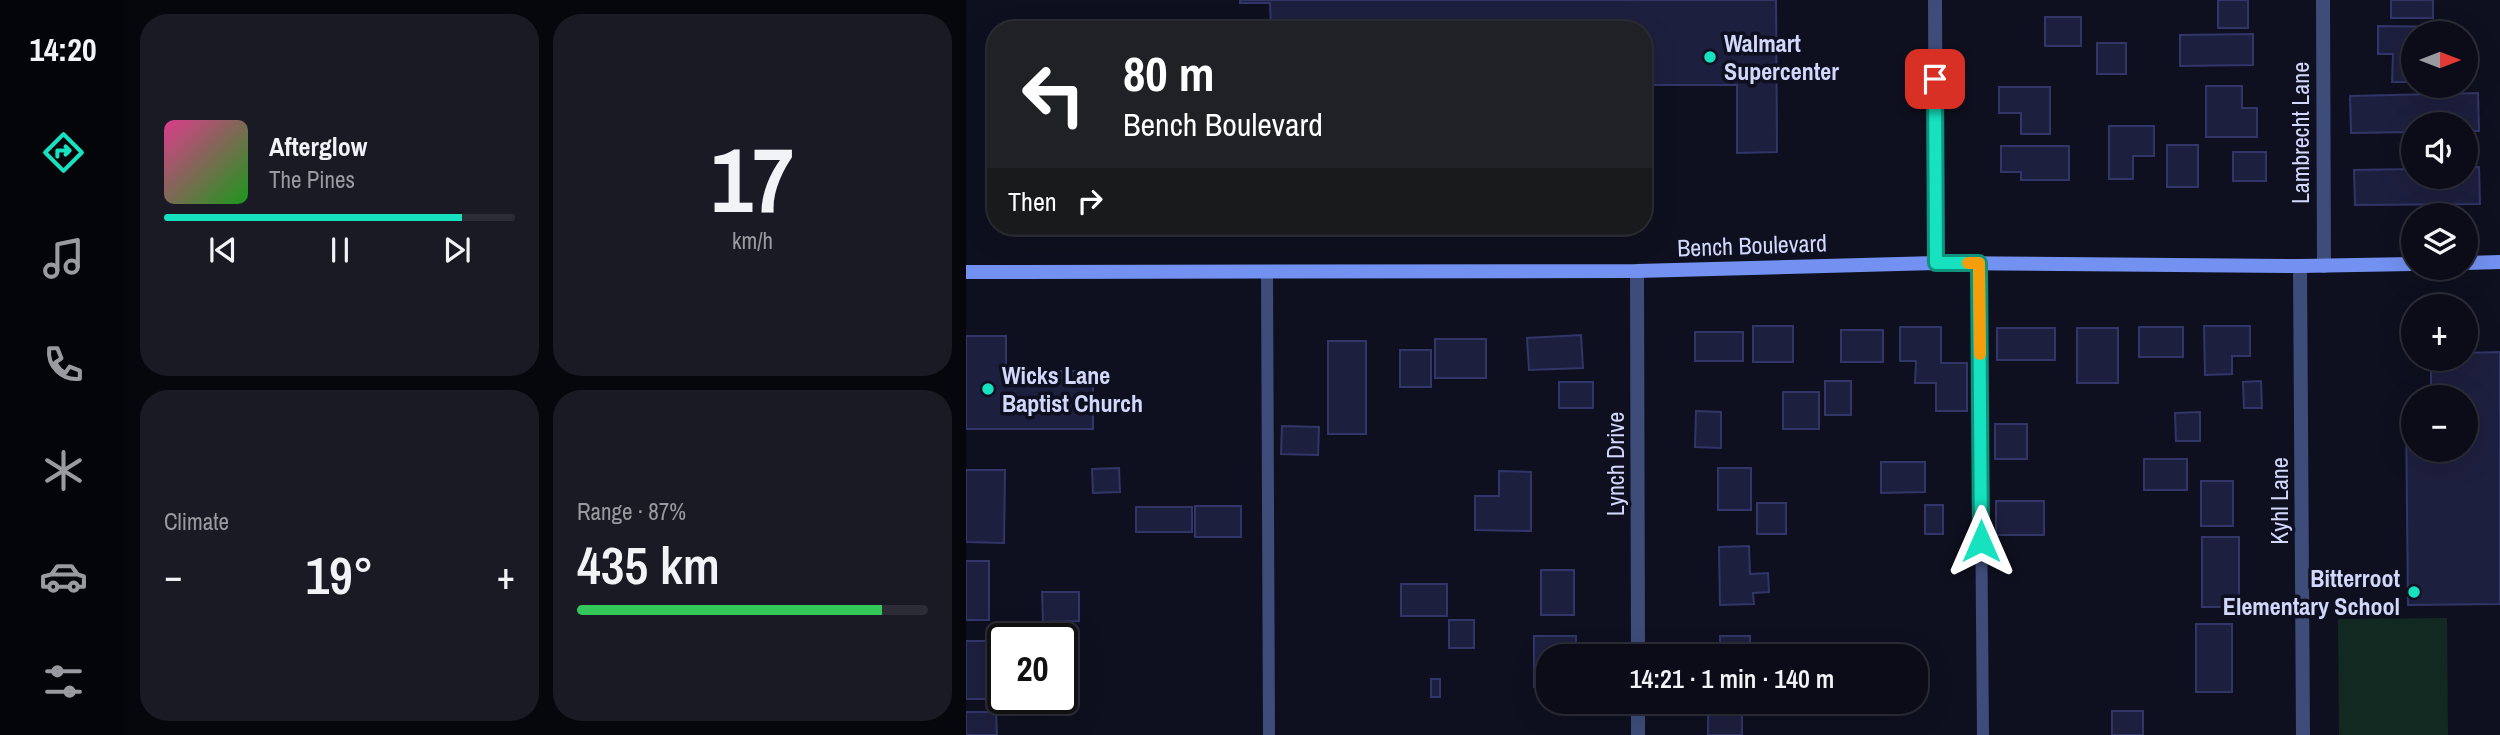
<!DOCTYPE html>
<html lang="en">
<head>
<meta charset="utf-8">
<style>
  body { margin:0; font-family:"Archivo Narrow",sans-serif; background:#191a24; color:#f1f3f6; height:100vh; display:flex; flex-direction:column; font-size:26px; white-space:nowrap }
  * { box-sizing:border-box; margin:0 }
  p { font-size:23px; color:#9a9ba1 }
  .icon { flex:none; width:38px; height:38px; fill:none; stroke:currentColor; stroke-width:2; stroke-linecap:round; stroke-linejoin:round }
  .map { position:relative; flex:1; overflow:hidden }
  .details { display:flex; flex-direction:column; gap:14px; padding:14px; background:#06070d; width:840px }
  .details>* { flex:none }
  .hud { position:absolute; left:21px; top:21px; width:665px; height:214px; border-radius:28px; box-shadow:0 7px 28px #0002,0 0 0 2px #2b2c36; background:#202124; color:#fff; overflow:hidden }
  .needle { width:46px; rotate:90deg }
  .tools { position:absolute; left:1435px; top:21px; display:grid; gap:14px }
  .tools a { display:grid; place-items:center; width:77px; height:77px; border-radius:50%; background:#0b0c17; box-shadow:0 7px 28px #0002,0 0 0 2px #2b2c36; font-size:35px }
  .speed { position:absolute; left:21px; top:623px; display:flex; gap:14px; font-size:35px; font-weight:700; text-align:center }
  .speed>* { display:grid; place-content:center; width:91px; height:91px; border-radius:50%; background:#0b0c17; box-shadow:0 7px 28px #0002,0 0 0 2px #2b2c36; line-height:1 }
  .speed .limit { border:4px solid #111; border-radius:10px; background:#fff; color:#111 }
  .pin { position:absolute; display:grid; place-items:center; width:60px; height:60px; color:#fff; margin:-30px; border-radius:14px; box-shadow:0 4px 10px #0006 }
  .me { position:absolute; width:77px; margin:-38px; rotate:0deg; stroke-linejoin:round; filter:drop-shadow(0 0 5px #0008) }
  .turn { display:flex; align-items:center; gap:24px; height:147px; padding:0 21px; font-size:32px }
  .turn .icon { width:91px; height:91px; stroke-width:2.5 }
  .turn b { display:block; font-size:49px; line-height:60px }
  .then { display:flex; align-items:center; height:66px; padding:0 21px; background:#0003; gap:14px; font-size:26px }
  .big { font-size:52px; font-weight:600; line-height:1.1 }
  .details .tile { flex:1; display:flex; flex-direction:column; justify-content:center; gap:10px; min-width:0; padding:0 24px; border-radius:28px; background:#191a24 }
  .details .dial { align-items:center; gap:0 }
  .dial b { font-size:91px; line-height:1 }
  .song { display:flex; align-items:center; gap:21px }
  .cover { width:84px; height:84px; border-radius:10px; background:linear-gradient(135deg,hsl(330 70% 55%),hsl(120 70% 35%)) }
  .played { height:7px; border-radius:4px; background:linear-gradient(90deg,#16e2c0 85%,#2b2c36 85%) }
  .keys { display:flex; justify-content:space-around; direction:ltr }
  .heat { display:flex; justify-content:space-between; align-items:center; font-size:38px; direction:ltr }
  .charge { height:10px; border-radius:5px; background:linear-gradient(90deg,#34c759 87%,#2b2c36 0) }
  .details .tiles { flex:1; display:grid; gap:14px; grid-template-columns:repeat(2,1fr) }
  .trip { position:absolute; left:570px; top:644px; width:392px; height:70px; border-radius:28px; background:#0b0c17; box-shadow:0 7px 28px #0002,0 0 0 2px #2b2c36; font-weight:600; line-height:70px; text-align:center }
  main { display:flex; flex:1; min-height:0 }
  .tabs { display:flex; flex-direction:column; width:126px; justify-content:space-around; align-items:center; background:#040509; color:#9a9ba1 }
  .tabs .icon { width:49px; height:49px }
  .tabs .selected { color:#16e2c0 }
  .tabs b { font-size:32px; color:#f1f3f6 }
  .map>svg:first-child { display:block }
  .park { fill:#122922 }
  .building { fill:#1d1f3e; stroke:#313568; stroke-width:2 }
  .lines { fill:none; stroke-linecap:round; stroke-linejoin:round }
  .service { stroke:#3e4c7a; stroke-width:12 }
  .minor { stroke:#3e4c7a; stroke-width:14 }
  .secondary { stroke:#7291f1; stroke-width:14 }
  .route-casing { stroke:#0e937d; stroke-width:18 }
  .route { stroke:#16e2c0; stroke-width:12 }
  .slow { stroke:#f59e0b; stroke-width:12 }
  .poi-dot { fill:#16e2c0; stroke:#0f101f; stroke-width:2.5 }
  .labels { text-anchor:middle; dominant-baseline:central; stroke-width:7; stroke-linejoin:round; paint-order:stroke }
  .poi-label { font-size:24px; font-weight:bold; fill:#d1d8fb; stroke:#0f101f; text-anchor:start }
  .street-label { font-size:24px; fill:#d1d8fb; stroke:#0f101f }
</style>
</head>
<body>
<main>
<nav class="tabs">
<b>14:20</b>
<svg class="icon selected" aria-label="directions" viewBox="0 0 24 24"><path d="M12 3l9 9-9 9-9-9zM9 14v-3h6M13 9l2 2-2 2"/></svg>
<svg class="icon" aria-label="music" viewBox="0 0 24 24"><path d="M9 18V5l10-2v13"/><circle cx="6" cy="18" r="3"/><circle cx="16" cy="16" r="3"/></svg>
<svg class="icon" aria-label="phone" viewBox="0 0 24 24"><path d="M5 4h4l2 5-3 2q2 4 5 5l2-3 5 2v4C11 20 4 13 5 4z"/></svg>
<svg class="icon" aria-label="climate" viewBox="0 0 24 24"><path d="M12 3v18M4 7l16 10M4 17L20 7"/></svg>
<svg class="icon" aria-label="car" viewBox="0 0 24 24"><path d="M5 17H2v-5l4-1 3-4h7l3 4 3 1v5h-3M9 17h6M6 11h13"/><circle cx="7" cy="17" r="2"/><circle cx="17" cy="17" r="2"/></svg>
<svg class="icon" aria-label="filters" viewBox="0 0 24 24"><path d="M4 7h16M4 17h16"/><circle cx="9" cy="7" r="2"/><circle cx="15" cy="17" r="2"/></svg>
</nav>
<section class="details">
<div class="tiles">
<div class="tile">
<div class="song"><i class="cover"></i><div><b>Afterglow</b><p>The Pines</p></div></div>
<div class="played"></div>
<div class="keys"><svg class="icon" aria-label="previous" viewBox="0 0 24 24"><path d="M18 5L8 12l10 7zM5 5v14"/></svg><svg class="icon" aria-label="pause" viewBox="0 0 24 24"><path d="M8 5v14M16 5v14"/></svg><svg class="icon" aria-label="next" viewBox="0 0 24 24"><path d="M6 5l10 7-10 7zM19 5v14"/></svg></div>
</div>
<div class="tile dial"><b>17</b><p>km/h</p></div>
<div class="tile"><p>Climate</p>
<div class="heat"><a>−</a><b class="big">19°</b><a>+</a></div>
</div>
<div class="tile"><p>Range · 87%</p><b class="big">435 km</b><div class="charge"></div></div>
</div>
</section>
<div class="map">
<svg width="1534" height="735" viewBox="0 0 1534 735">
  <rect width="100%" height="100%" fill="#0f101f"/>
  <path class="park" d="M1481,618L1482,735H1373L1372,619Z"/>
  <g class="building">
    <path d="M274,0H810L811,152L771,153V85H677V30H305L304,3H274Z"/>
    <rect x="1252" y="0" width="30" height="28"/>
    <rect x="1425" y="0" width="42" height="18"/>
    <rect x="1079" y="17" width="36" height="29"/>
    <path d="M1412,26L1486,27V33H1447V82H1426L1427,54H1412Z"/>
    <path d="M1287,34V65L1214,66V35Z"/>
    <rect x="1131" y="43" width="29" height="31"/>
    <path d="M1240,86H1276V108H1291V137H1240Z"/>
    <path d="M1033,87H1084V134H1055V113H1033Z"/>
    <path d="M1512,93L1513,131H1500V124H1447V132L1385,133L1384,96Z"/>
    <path d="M1143,126H1188V156H1167V179H1143Z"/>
    <rect x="1201" y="145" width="31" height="42"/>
    <path d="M1035,146H1103V180H1055V172H1035Z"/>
    <rect x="1267" y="152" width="33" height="29"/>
    <path d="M1513,167L1514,204L1389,205L1388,170L1447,169V177H1500V168Z"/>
    <rect x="787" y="326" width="40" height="36"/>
    <path d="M1238,326H1284V356H1266V374L1239,375Z"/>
    <path d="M934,327H975V363H1001V411H970V383H949L950,361H934Z"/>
    <rect x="1173" y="327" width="44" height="30"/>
    <rect x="1031" y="328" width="58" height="32"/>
    <rect x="1111" y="328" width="41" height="55"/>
    <rect x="875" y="330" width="42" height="32"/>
    <rect x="729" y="332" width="48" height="29"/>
    <path d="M615,335L617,368L563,370L561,338Z"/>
    <path d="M0,336H40V371H127V429H0Z"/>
    <rect x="469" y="339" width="51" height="39"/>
    <rect x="362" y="341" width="38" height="93"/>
    <rect x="434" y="350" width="31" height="37"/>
    <path d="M1534,352V604L1442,605L1440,412L1447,411V450H1500V397H1465V359H1500V353Z"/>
    <rect x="859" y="381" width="26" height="34"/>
    <path d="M1295,381L1296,408H1278L1277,382Z"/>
    <rect x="593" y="382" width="34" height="26"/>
    <rect x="817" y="392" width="36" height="37"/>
    <path d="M730,411L755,412V448L729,447Z"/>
    <path d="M1234,412V441H1210L1209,413Z"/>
    <rect x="1029" y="424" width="32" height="35"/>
    <path d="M316,426L353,427L352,455L315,454Z"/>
    <rect x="1178" y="459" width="43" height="31"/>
    <path d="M915,462H959V492L915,493Z"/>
    <path d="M153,468L154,492L127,493L126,469Z"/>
    <rect x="752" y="468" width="33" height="42"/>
    <path d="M0,470H39L38,543L0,542Z"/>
    <path d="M533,471L565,472V531L509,530V496H533Z"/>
    <rect x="1235" y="481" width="32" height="45"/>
    <rect x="1030" y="501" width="48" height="34"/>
    <rect x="791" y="503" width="29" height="31"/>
    <rect x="959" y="505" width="18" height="29"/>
    <rect x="229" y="506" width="46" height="31"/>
    <rect x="170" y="507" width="56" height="25"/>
    <rect x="1236" y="537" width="37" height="70"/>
    <path d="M783,546L784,574L802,573L803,592L787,593L788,604L754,605L753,547Z"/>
    <rect x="0" y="561" width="23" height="59"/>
    <rect x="575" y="570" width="33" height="45"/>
    <rect x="435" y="584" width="46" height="32"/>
    <path d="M76,592H113V621L77,622Z"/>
    <rect x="483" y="620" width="25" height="28"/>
    <rect x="1230" y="624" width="36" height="68"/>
    <path d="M568,636H610V656H583V687H568Z"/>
    <rect x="754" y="636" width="30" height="20"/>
    <rect x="0" y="641" width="25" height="58"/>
    <rect x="465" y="679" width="9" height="18"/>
    <rect x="1146" y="711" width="31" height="24"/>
    <path d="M0,712H30L31,735H0Z"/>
    <rect x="742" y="712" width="34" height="23"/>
  </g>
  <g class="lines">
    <g class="service">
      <path d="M1013,263L1017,735"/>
      <path d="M301,272L303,735"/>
    </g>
    <g class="minor">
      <path d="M969,0L970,263"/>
      <path d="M1357,0L1358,266"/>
      <path d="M1334,266L1337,735"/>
      <path d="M671,271L672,656"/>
      <path d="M672,702V735"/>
    </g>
    <g class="secondary">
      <path d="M1500,263L1534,262"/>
      <path d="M0,272L671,271L970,263L1334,266L1447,264"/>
    </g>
  </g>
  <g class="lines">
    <defs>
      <path id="route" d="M969,79L970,263H1013L1015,541"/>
    </defs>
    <use href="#route" class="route-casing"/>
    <use href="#route" class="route"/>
    <path class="slow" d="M1002,263H1013L1014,354"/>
  </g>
  <g class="poi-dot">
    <circle cx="744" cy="57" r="7"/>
    <circle cx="22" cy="389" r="7"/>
    <circle cx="1448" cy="592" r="7"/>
  </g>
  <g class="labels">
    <g class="poi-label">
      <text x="758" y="43">Walmart<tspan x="758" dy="28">Supercenter</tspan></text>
      <text x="36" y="375">Wicks Lane<tspan x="36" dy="28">Baptist Church</tspan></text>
      <text x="1434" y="578" text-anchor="end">Bitterroot<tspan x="1434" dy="28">Elementary School</tspan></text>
    </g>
    <g class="street-label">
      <text transform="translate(1334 133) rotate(-90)">Lambrecht Lane</text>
      <text transform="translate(786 245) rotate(-2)">Bench Boulevard</text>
      <text transform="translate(649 464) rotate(-90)">Lynch Drive</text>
      <text transform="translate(1313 501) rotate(-90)">Kyhl Lane</text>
    </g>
  </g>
</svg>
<div class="tools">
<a><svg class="needle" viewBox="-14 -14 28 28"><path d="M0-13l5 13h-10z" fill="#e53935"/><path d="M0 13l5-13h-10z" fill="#9a9ba1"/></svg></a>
<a><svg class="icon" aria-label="sound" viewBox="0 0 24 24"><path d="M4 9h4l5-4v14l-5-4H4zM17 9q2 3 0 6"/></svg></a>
<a><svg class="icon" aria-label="layers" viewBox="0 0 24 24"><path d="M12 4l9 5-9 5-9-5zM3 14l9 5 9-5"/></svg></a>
<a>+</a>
<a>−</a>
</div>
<div class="speed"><div class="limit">20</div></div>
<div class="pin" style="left:969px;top:79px;background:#d93025"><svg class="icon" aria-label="arrive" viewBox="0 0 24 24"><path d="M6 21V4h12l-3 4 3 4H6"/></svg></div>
<svg class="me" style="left:1015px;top:541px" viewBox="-20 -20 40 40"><path d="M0-17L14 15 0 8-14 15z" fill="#16e2c0" stroke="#fff" stroke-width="4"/></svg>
<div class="trip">14:21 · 1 min · 140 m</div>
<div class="hud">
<div class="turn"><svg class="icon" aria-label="left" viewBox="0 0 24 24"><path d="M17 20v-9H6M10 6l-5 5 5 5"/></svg><div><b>80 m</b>Bench Boulevard</div></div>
<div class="then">Then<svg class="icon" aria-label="right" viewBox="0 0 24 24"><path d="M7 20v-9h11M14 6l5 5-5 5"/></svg></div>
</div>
</div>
</main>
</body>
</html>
